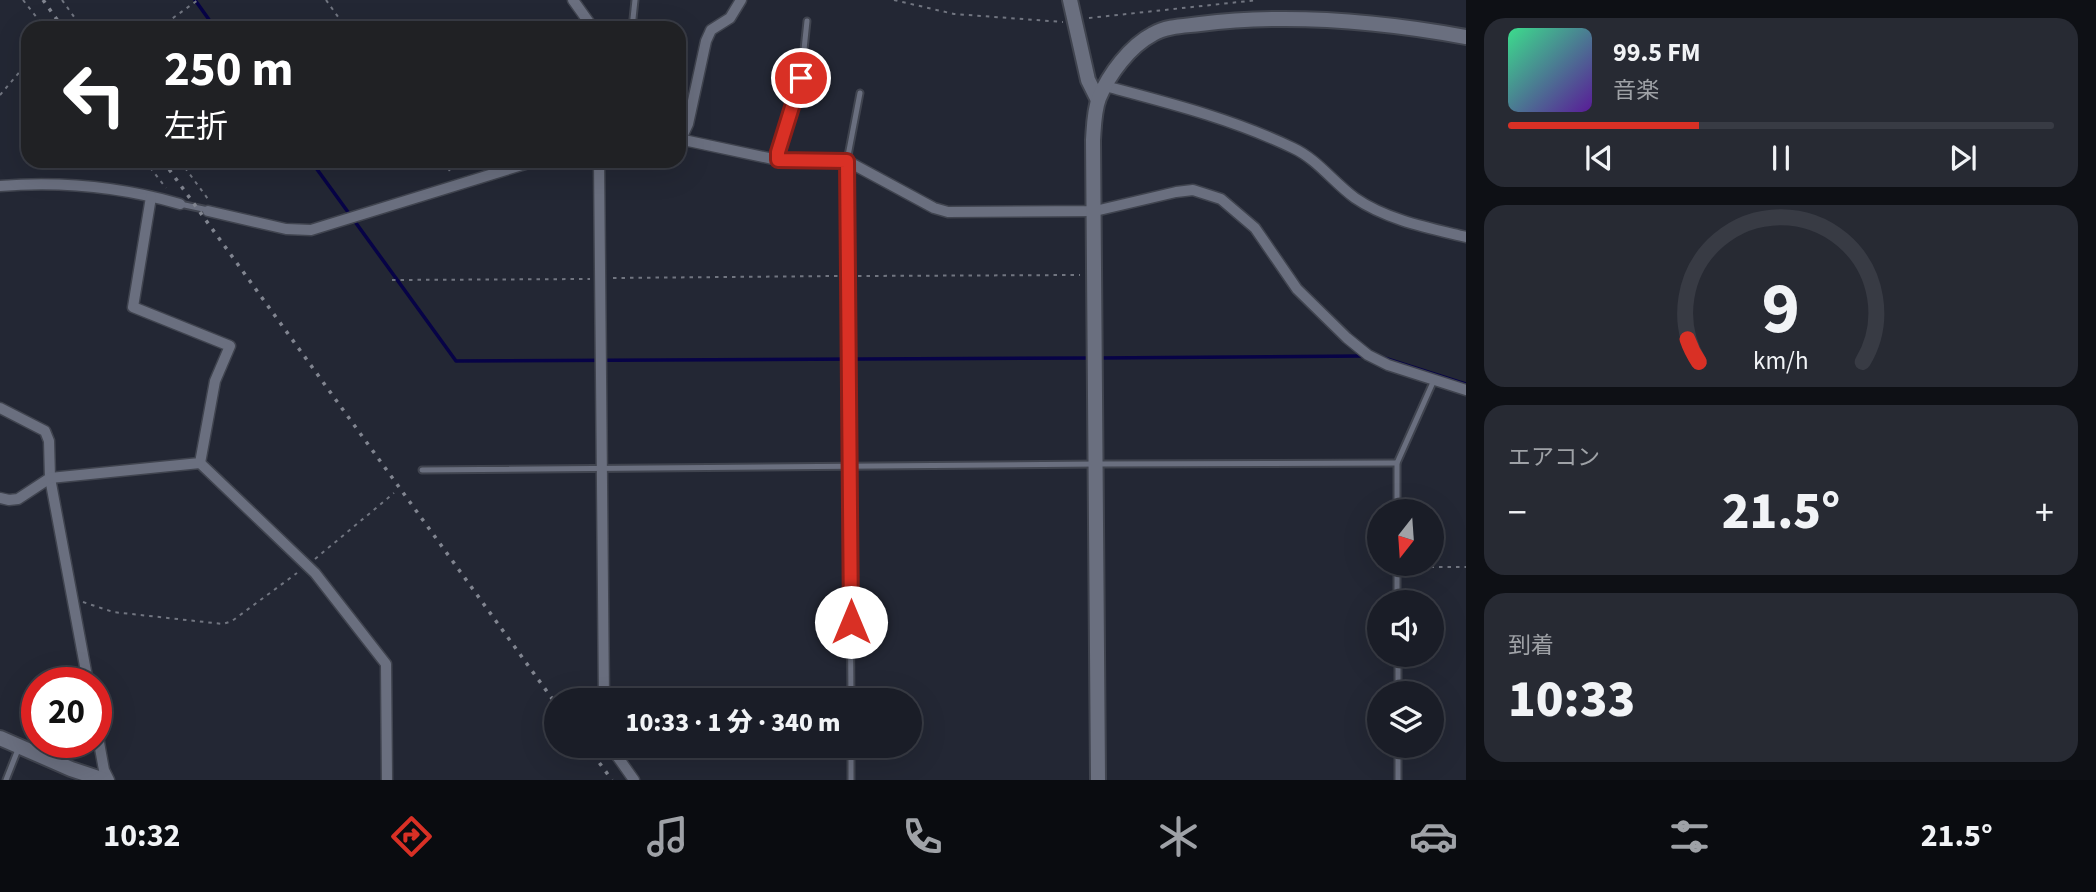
<!DOCTYPE html>
<html lang="ja">
<head>
<meta charset="utf-8">
<style>
  body { margin:0; font-family:"Source Sans 3","Noto Sans JP",sans-serif; background:#272a33; color:#f1f3f6; height:100vh; display:flex; flex-direction:column; font-size:26px; white-space:nowrap }
  * { box-sizing:border-box; margin:0 }
  p { font-size:23px; color:#9fa2a7 }
  .icon { flex:none; width:38px; height:38px; fill:none; stroke:currentColor; stroke-width:2; stroke-linecap:round; stroke-linejoin:round }
  .map { position:relative; flex:1; overflow:hidden }
  .details { display:flex; flex-direction:column; gap:18px; padding:18px; background:#0e1015; width:630px }
  .details>* { flex:none }
  .hud { position:absolute; left:21px; top:21px; width:665px; height:147px; border-radius:21px; box-shadow:0 7px 28px #0002,0 0 0 2px #383b44; background:#202124; color:#fff; overflow:hidden }
  .needle { width:46px; rotate:197deg }
  .controls { position:absolute; left:1367px; top:499px; display:grid; gap:14px }
  .controls a { display:grid; place-items:center; width:77px; height:77px; border-radius:50%; background:#1a1d27; box-shadow:0 7px 28px #0002,0 0 0 2px #383b44; font-size:35px }
  .speed { position:absolute; left:21px; top:667px; display:flex; gap:14px; font-size:35px; font-weight:700; text-align:center }
  .speed>* { display:grid; place-content:center; width:91px; height:91px; border-radius:50%; background:#1a1d27; box-shadow:0 7px 28px #0002,0 0 0 2px #383b44; line-height:1 }
  .speed .limit { border:10px solid #d22; background:#fff; color:#111 }
  .pin { position:absolute; display:grid; place-items:center; width:60px; height:60px; color:#fff; margin:-30px; border:4px solid #fff; border-radius:50%; box-shadow:0 2px 7px #0007 }
  .me { position:absolute; width:77px; margin:-38px; rotate:0deg; stroke-linejoin:round; filter:drop-shadow(0 0 5px #0008) }
  .turn { display:flex; align-items:center; gap:24px; height:147px; padding:0 28px; font-size:32px }
  .turn .icon { width:91px; height:91px; stroke-width:2.5 }
  .turn b { display:block; font-size:49px; line-height:60px }
  .big { font-size:52px; font-weight:800; line-height:1.1 }
  .details .card { flex:1; display:flex; flex-direction:column; justify-content:center; gap:10px; min-width:0; padding:0 24px; border-radius:21px; background:#272a33 }
  .details .dial { align-items:center; gap:0 }
  .dial svg { height:182px; overflow:visible; fill:none; stroke:#383b44; stroke-width:7; stroke-linecap:round; text-anchor:middle }
  .dial text { fill:#f1f3f6; stroke:none }
  .song { display:flex; align-items:center; gap:21px }
  .cover { width:84px; height:84px; border-radius:10px; background:linear-gradient(135deg,hsl(150 70% 55%),hsl(270 70% 35%)) }
  .played { height:7px; border-radius:4px; background:linear-gradient(90deg,#d93025 35%,#383b44 35%) }
  .keys { display:flex; justify-content:space-around; direction:ltr }
  .heat { display:flex; justify-content:space-between; align-items:center; font-size:38px; direction:ltr }
  .trip { position:absolute; left:544px; top:688px; width:378px; height:70px; border-radius:35px; background:#1a1d27; box-shadow:0 7px 28px #0002,0 0 0 2px #383b44; font-weight:800; line-height:70px; text-align:center }
  .tab-bar { display:flex; height:112px; justify-content:space-around; align-items:center; background:#0a0c10; color:#9fa2a7 }
  .tab-bar .icon { width:49px; height:49px }
  .tab-bar .selected { color:#d93025 }
  .tab-bar b { font-size:32px; color:#f1f3f6 }
  main { display:flex; flex:1; min-height:0 }
  .map>svg:first-child { display:block }
  .lines { fill:none; stroke-linecap:round; stroke-linejoin:round }
  .stream { stroke:#070346; stroke-width:3.5 }
  .lane-casing { stroke:#40444f; stroke-width:9 }
  .street-casing { stroke:#40444f; stroke-width:13 }
  .secondary-casing { stroke:#40444f; stroke-width:18 }
  .path { stroke:#717580; stroke-width:2; stroke-dasharray:3.5 5; stroke-linecap:butt }
  .lane { stroke:#6a6f7f; stroke-width:5 }
  .street { stroke:#6a6f7f; stroke-width:10 }
  .secondary { stroke:#6a6f7f; stroke-width:14 }
  .rail { stroke:#818590; stroke-width:3.5; stroke-dasharray:3.5 7; stroke-linecap:butt }
  .route-casing { stroke:#8d1f18; stroke-width:18 }
  .route { stroke:#d93025; stroke-width:12 }
</style>
</head>
<body>
<main>
<div class="map">
<svg width="1466" height="780" viewBox="0 0 1466 780">
  <rect width="100%" height="100%" fill="#232734"/>
  <g class="lines">
    <g class="stream">
      <path d="M195,0L215,28"/>
      <path d="M311,161L456,361L1090,358"/>
      <path d="M1378,356L1466,384"/>
      <path d="M1098,358L1363,356"/>
    </g>
    <defs>
      <g id="lane">
        <path d="M632,28L635,0"/>
        <path d="M778,160V152L801,78L807,21"/>
        <path d="M180,204L208,210"/>
        <path d="M422,470L1097,464L1397,463"/>
        <path d="M1397,511V463L1434,380"/>
        <path d="M1397,564V602"/>
        <path d="M1398,654V693"/>
        <path d="M851,700L847,161L860,93"/>
        <path d="M851,746V780"/>
        <path d="M1398,746V780"/>
        <path d="M6,780L19,747"/>
      </g>
      <g id="street">
        <path d="M573,0L593,28"/>
        <path d="M1105,86C1169,103 1233,119 1293,148C1317,159 1334,183 1355,198C1387,220 1429,228 1466,237"/>
        <path d="M679,139L778,160L847,161L934,208L948,212L1095,211L1176,192L1193,190L1221,199L1255,228L1297,289L1347,338L1368,355L1388,365L1466,390"/>
        <path d="M681,139L688,124L706,41L711,30L730,18L741,0"/>
        <path d="M599,161L604,700"/>
        <path d="M0,186C62,181 121,187 180,204"/>
        <path d="M208,211L286,229L311,230L535,161"/>
        <path d="M0,408L45,431L49,441L50,478L88,682"/>
        <path d="M200,463L315,573L386,664L387,780"/>
        <path d="M0,498L9,500L18,499L50,478L200,463L215,381L230,346L133,307L151,197"/>
        <path d="M96,726L104,770L109,780"/>
        <path d="M610,746L634,780"/>
      </g>
      <g id="secondary">
        <path d="M1070,0L1088,80L1098,100"/>
        <path d="M0,738L71,769L104,780"/>
        <path d="M1098,780L1093,140C1094,126 1094,111 1099,98C1109,74 1130,46 1153,34C1167,26 1185,26 1200,24C1288,13 1379,21 1466,37"/>
      </g>
    </defs>
    <use href="#lane" class="lane-casing"/>
    <use href="#street" class="street-casing"/>
    <use href="#secondary" class="secondary-casing"/>
    <g class="path">
      <path d="M23,0L45,28"/>
      <path d="M62,0L82,28"/>
      <path d="M326,0L346,28"/>
      <path d="M894,0L954,14L1063,22"/>
      <path d="M1089,18L1258,0"/>
      <path d="M159,28L198,0"/>
      <path d="M0,95L28,62"/>
      <path d="M145,161L166,188"/>
      <path d="M180,161L208,199"/>
      <path d="M443,161L452,174"/>
      <path d="M858,276L1080,275"/>
      <path d="M613,278L839,276"/>
      <path d="M392,280L590,279"/>
      <path d="M315,559L394,493"/>
      <path d="M1405,567H1466"/>
      <path d="M83,602L113,612L223,624L232,621L297,573"/>
    </g>
    <use href="#lane" class="lane"/>
    <use href="#street" class="street"/>
    <use href="#secondary" class="secondary"/>
    <g class="rail">
      <path d="M43,0L63,28"/>
      <path d="M163,161L556,704"/>
      <path d="M587,746L612,780"/>
    </g>
  </g>
  <g class="lines">
    <defs>
      <path id="route" d="M801,78L778,152V160L847,161L851,622"/>
    </defs>
    <use href="#route" class="route-casing"/>
    <use href="#route" class="route"/>
  </g>
</svg>
<div class="controls">
<a><svg class="needle" viewBox="-14 -14 28 28"><path d="M0-13l5 13h-10z" fill="#e53935"/><path d="M0 13l5-13h-10z" fill="#9fa2a7"/></svg></a>
<a><svg class="icon" aria-label="sound" viewBox="0 0 24 24"><path d="M4 9h4l5-4v14l-5-4H4zM17 9q2 3 0 6"/></svg></a>
<a><svg class="icon" aria-label="layers" viewBox="0 0 24 24"><path d="M12 4l9 5-9 5-9-5zM3 14l9 5 9-5"/></svg></a>
</div>
<div class="speed"><div class="limit">20</div></div>
<div class="pin" style="left:801px;top:78px;background:#d93025"><svg class="icon" aria-label="arrive" viewBox="0 0 24 24"><path d="M6 21V4h12l-3 4 3 4H6"/></svg></div>
<svg class="me" style="left:851px;top:622px" viewBox="-20 -20 40 40"><circle r="19" fill="#fff"/><path d="M0-13L10 11 0 6-10 11z" fill="#d93025"/></svg>
<div class="trip">10:33 · 1 分 · 340 m</div>
<div class="hud">
<div class="turn"><svg class="icon" aria-label="left" viewBox="0 0 24 24"><path d="M17 20v-9H6M10 6l-5 5 5 5"/></svg><div><b>250 m</b>左折</div></div>
</div>
</div>
<section class="details">
<div class="card">
<div class="song"><i class="cover"></i><div><b>99.5 FM</b><p>音楽</p></div></div>
<div class="played"></div>
<div class="keys"><svg class="icon" aria-label="previous" viewBox="0 0 24 24"><path d="M18 5L8 12l10 7zM5 5v14"/></svg><svg class="icon" aria-label="pause" viewBox="0 0 24 24"><path d="M8 5v14M16 5v14"/></svg><svg class="icon" aria-label="next" viewBox="0 0 24 24"><path d="M6 5l10 7-10 7zM19 5v14"/></svg></div>
</div>
<div class="card dial"><svg viewBox="0 0 100 80">
<path d="M14 69A42 42 0 1 1 86 69"/>
<path d="M14 69A42 42 0 0 1 9 59" stroke="#d93025"/>
<text x="50" y="56" font-size="32" font-weight="700">9</text>
<text x="50" y="72" font-size="11">km/h</text>
</svg></div>
<div class="card"><p>エアコン</p>
<div class="heat"><a>−</a><b class="big">21.5°</b><a>+</a></div>
</div>
<div class="card"><p>到着</p><b class="big">10:33</b></div>
</section>
</main>
<nav class="tab-bar">
<b>10:32</b>
<svg class="icon selected" aria-label="directions" viewBox="0 0 24 24"><path d="M12 3l9 9-9 9-9-9zM9 14v-3h6M13 9l2 2-2 2"/></svg>
<svg class="icon" aria-label="music" viewBox="0 0 24 24"><path d="M9 18V5l10-2v13"/><circle cx="6" cy="18" r="3"/><circle cx="16" cy="16" r="3"/></svg>
<svg class="icon" aria-label="phone" viewBox="0 0 24 24"><path d="M5 4h4l2 5-3 2q2 4 5 5l2-3 5 2v4C11 20 4 13 5 4z"/></svg>
<svg class="icon" aria-label="climate" viewBox="0 0 24 24"><path d="M12 3v18M4 7l16 10M4 17L20 7"/></svg>
<svg class="icon" aria-label="car" viewBox="0 0 24 24"><path d="M5 17H2v-5l4-1 3-4h7l3 4 3 1v5h-3M9 17h6M6 11h13"/><circle cx="7" cy="17" r="2"/><circle cx="17" cy="17" r="2"/></svg>
<svg class="icon" aria-label="filters" viewBox="0 0 24 24"><path d="M4 7h16M4 17h16"/><circle cx="9" cy="7" r="2"/><circle cx="15" cy="17" r="2"/></svg>
<b>21.5°</b>
</nav>
</body>
</html>
